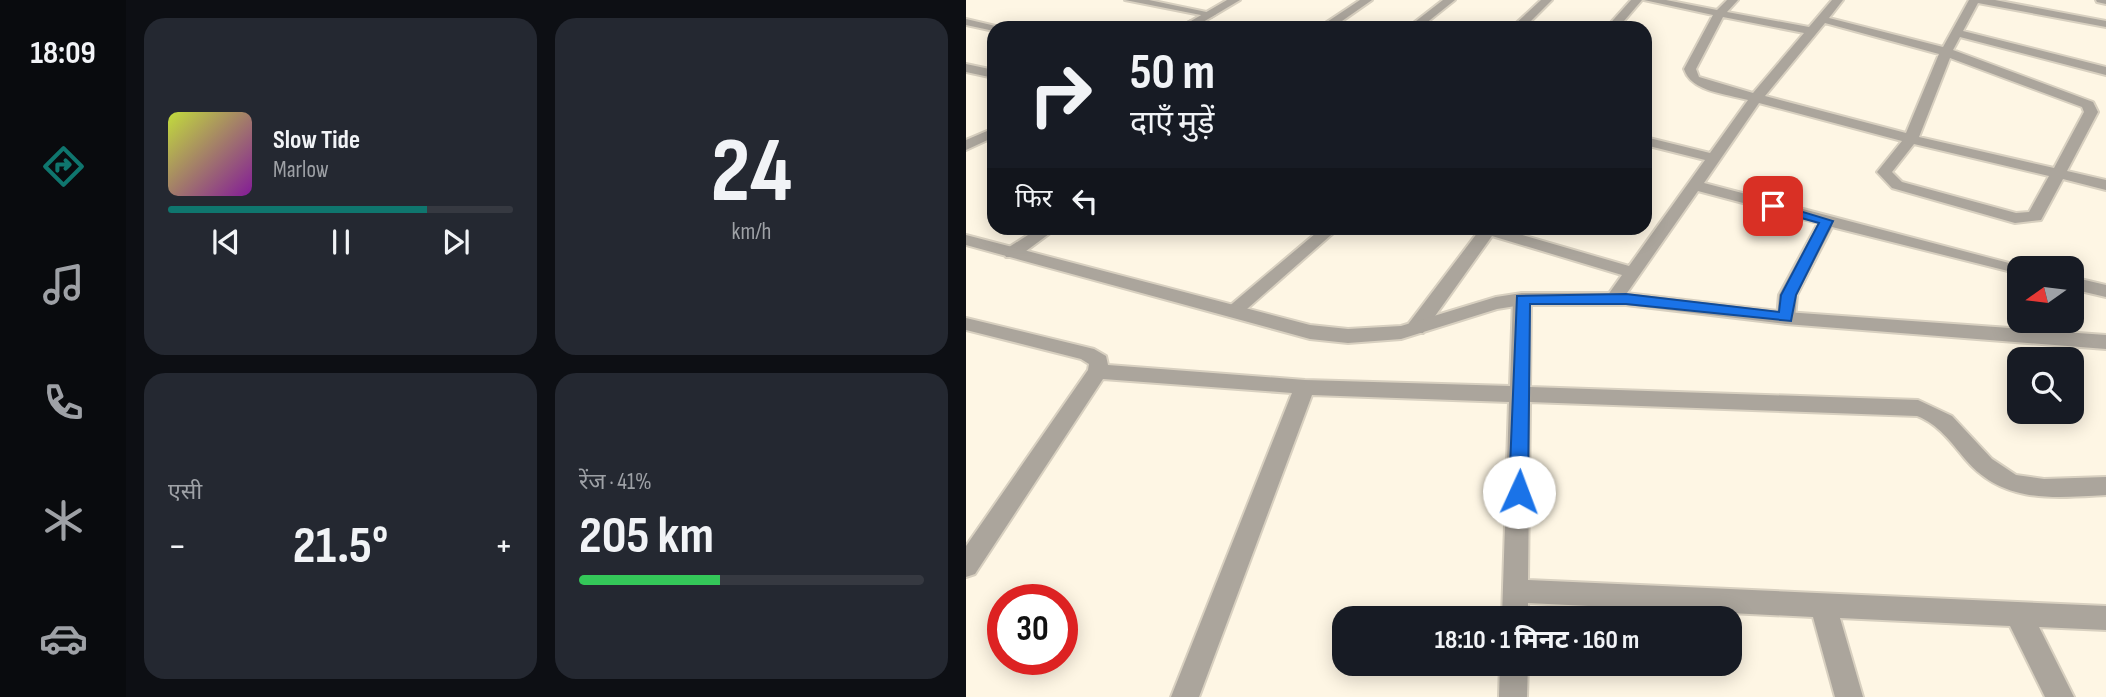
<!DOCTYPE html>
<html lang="hi">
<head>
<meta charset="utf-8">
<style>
  body { margin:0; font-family:"Sofia Sans Condensed","Noto Sans Devanagari",sans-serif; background:#242831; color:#f1f3f6; height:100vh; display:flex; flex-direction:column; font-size:26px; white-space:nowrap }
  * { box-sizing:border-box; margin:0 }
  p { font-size:23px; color:#9ea1a6 }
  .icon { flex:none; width:38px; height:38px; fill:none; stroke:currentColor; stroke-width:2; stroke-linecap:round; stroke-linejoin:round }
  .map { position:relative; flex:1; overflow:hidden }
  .drawer { display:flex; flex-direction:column; gap:18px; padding:18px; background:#0d0f14; width:840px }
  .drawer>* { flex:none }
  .guide { position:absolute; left:21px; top:21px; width:665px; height:214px; border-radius:21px; box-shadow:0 4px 18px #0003; background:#171b24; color:#f1f3f6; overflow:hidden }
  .needle { width:46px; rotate:256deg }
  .fabs { position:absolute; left:1041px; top:256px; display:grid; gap:14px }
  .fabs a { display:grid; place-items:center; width:77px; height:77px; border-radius:14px; background:#171b24; box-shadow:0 4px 18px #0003; font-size:35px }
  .speed { position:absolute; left:21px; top:584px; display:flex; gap:14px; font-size:35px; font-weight:700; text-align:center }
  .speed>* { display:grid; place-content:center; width:91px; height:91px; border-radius:50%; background:#171b24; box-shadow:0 4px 18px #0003; line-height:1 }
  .speed .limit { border:10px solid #d22; background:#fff; color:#111 }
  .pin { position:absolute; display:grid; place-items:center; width:60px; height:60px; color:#fff; margin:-30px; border-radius:14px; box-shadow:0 4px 10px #0006 }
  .me { position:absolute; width:77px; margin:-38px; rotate:2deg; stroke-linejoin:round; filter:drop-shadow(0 0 5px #0008) }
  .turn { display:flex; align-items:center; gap:24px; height:147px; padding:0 28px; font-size:32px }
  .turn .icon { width:91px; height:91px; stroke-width:2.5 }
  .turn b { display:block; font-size:49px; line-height:60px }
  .then { display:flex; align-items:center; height:66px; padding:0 28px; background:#0003; gap:14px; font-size:26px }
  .big { font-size:52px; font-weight:700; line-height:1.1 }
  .drawer .widget { flex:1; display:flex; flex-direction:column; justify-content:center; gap:10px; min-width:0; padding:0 24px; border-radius:21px; background:#242831 }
  .drawer .dial { align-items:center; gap:0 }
  .dial b { font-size:91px; line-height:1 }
  .song { display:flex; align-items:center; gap:21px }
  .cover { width:84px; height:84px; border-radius:10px; background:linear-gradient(135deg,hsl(70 70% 55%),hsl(290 70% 35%)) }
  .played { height:7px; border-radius:4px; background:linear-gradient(90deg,#0f766e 75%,#363941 75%) }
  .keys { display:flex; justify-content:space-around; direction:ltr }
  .heat { display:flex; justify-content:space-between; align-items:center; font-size:38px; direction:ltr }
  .charge { height:10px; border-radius:5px; background:linear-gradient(90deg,#34c759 41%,#363941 0) }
  .drawer .tiles { flex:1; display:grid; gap:18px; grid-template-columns:repeat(2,1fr) }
  .trip { position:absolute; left:366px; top:606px; width:410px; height:70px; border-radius:21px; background:#171b24; box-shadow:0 4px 18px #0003; font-weight:700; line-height:70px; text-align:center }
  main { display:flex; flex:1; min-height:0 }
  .dock { display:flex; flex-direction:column; width:126px; justify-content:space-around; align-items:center; background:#090b0e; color:#9ea1a6 }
  .dock .icon { width:49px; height:49px }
  .dock .selected { color:#0f766e }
  .dock b { font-size:32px; color:#f1f3f6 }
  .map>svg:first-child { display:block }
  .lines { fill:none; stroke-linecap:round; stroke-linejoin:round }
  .minor-casing { stroke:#d8d0c0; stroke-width:4 }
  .tertiary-casing { stroke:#d8d0c0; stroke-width:4 }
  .minor { fill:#aba59c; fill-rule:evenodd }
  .tertiary { fill:#aba59c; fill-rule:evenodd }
  .route { fill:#1a73e8; stroke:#114b97; stroke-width:2 }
</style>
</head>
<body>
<main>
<nav class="dock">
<b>18:09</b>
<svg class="icon selected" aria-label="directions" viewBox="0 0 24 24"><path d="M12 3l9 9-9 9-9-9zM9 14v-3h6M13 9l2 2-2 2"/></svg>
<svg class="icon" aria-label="music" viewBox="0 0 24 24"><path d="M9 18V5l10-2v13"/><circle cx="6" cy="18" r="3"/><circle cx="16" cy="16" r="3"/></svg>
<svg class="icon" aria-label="phone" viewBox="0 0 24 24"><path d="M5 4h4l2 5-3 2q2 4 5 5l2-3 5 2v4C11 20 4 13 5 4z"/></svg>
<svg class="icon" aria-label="climate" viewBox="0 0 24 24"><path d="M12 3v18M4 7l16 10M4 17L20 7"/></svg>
<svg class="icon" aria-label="car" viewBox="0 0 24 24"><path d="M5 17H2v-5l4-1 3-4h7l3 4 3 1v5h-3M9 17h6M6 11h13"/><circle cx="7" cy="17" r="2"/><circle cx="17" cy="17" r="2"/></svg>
</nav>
<section class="drawer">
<div class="tiles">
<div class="widget">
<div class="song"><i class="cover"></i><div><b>Slow Tide</b><p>Marlow</p></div></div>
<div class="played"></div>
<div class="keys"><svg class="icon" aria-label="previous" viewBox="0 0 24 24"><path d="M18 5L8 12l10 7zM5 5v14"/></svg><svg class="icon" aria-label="pause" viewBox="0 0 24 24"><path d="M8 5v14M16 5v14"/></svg><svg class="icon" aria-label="next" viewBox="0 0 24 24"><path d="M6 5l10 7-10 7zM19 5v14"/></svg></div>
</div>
<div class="widget dial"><b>24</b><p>km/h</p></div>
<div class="widget"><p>एसी</p>
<div class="heat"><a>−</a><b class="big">21.5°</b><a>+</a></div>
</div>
<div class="widget"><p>रेंज · 41%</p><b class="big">205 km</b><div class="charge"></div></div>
</div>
</section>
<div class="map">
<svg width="1140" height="697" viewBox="0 0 1140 697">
  <rect width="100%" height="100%" fill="#fef6e4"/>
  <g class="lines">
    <defs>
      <g id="minor">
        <path d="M159,0H183L250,14L245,17Z"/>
        <path d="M394,0H406L366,28H352Z"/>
        <path d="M477,0H489L454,28H441Z"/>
        <path d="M575,0H586L558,28H545Z"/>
        <path d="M665,0H676L652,28H640Z"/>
        <path d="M678,0H700L751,10L761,0H772L761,12L843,27L866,0H877L863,18L977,47L1003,0H1029L1140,21V27L1012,3L997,31L1140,67V75L994,37L987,50L1127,102L1132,112L1101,171L1140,180V190L1097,179L1075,220L1049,223L926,188L911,172L936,141L793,103L738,183L1062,268H1054V274L866,227L831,295L829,318L820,324L811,318L813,295L852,223L732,191L654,303H642L639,299L656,275L526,236L457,333H443L441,328L443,323L512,232L507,228H532L663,266L739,160L679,145V137L744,153L782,100C761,94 725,92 718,69L747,15ZM757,17L838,33L787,93L733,77L730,69ZM859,23L973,54L940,133L799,96ZM984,58L1116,107L1118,112L1088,168L953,137ZM948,144L1083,176L1063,212L1050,213L936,182L926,172Z"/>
        <path d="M1130,0H1140V4L1131,2Z"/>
        <path d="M0,19L38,28H28V31L0,25Z"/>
        <path d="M225,21L248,26L250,28L221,26L219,24Z"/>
        <path d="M0,64L28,70V78L0,72Z"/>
        <path d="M73,228H91L52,257H40L38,253L40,249Z"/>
        <path d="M356,228H373L273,316H261L258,312L261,308Z"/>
        <path d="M1106,277L1140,285V297L1106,289Z"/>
        <path d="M556,293L565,299L564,387L952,400L986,416L1026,459L1050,475L1078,479L1140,477V495C1087,498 1037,504 999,459C985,442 972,424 951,416L564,402L562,580L1140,606V630L1073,627L1108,697H1079L1044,626L874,618L897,697H869L847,617L562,603V618H536L543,402L346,395L233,697H205L326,393L137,379L9,574L0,577V546L122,370L123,364L115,359L0,330V318L128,349L140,356L142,365L339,380L544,386L547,299Z"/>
        <path d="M534,663H562L561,697H533Z"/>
      </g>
      <g id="tertiary">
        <path d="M261,0H274L227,28H213Z"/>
        <path d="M28,128V137L0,150V140Z"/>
        <path d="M0,235L344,325L382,329L435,326L530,297L556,293H660L820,312L1140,335V349L820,324L660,305H556L531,309L435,339L382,343L344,339L0,245Z"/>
      </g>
    </defs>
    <use href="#minor" class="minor-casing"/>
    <use href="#tertiary" class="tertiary-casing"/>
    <use href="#minor" class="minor"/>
    <use href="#tertiary" class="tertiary"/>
  </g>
  <path class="route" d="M807,203L867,221L830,295L825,321L660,304H564L562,492L559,497H546L543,492L551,296L660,294L813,312L815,295L853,223L803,209L801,206Z"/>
</svg>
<div class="fabs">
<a><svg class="needle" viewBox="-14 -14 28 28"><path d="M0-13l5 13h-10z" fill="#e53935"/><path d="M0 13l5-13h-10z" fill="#9ea1a6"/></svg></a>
<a><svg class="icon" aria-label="search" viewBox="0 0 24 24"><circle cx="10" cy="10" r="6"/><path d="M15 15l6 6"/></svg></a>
</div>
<div class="speed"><div class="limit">30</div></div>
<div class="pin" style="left:807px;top:206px;background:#d93025"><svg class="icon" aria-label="arrive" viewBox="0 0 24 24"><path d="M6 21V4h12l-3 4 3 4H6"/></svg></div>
<svg class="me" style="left:553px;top:492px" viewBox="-20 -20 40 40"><circle r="19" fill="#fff"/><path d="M0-13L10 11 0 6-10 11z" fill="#1a73e8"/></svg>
<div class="trip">18:10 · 1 मिनट · 160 m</div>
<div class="guide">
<div class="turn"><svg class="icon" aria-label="right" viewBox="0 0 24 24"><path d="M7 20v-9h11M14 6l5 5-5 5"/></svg><div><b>50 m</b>दाएँ मुड़ें</div></div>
<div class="then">फिर<svg class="icon" aria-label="left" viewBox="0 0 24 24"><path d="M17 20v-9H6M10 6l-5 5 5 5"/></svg></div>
</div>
</div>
</main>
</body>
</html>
